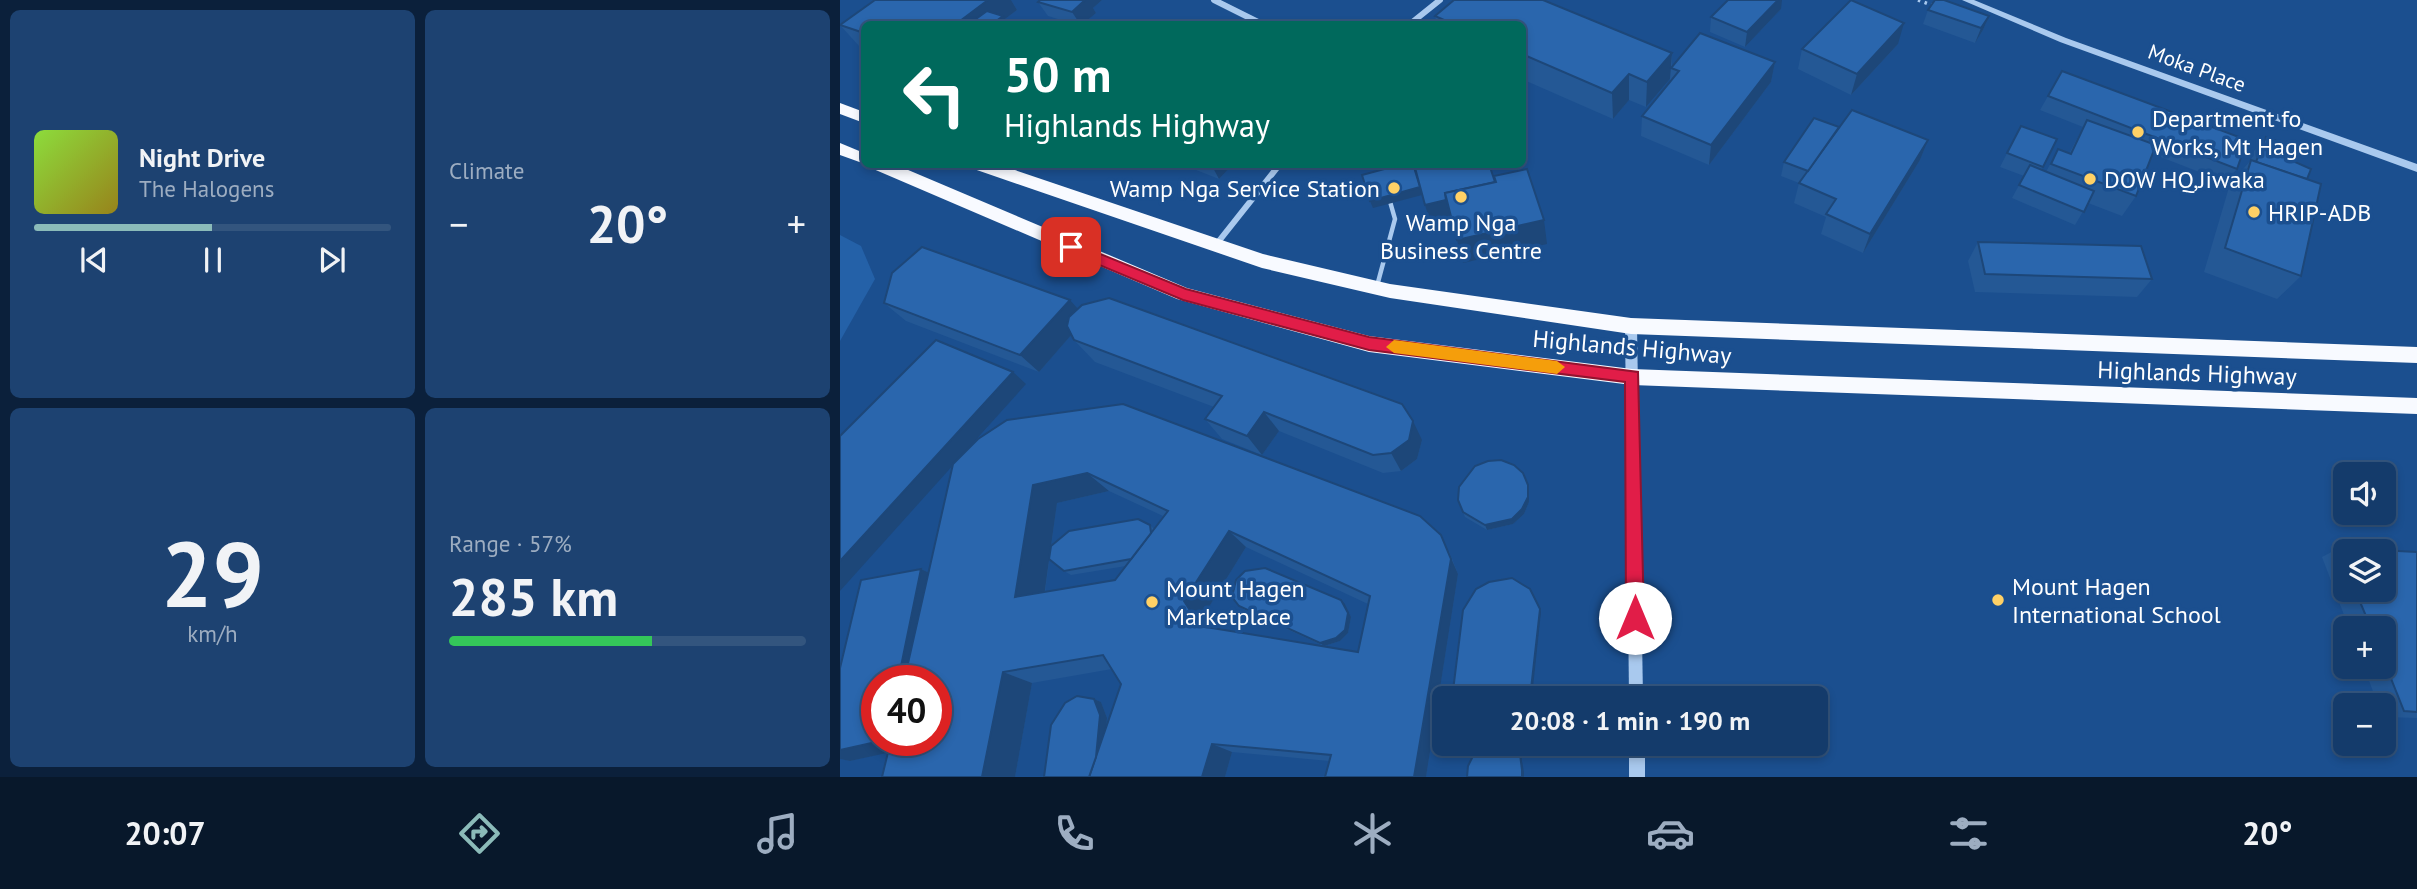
<!DOCTYPE html>
<html lang="en">
<head>
<meta charset="utf-8">
<style>
  body { margin:0; font-family:"PT Sans",sans-serif; background:#1d4271; color:#f1f3f6; height:100vh; display:flex; flex-direction:column; font-size:26px; white-space:nowrap }
  * { box-sizing:border-box; margin:0 }
  p { font-size:23px; color:#9dadc1 }
  .icon { flex:none; width:38px; height:38px; fill:none; stroke:currentColor; stroke-width:2; stroke-linecap:round; stroke-linejoin:round }
  .map { position:relative; flex:1; overflow:hidden }
  .drawer { display:flex; flex-direction:column; gap:10px; padding:10px; background:#0b203b; width:840px }
  .drawer>* { flex:none }
  .guide { position:absolute; left:21px; top:21px; width:665px; height:147px; border-radius:10px; box-shadow:0 4px 10px #0003,0 0 0 2px #33557e; background:#00695c; color:#fff; overflow:hidden }
  .buttons { position:absolute; left:1493px; top:462px; display:grid; gap:14px }
  .buttons a { display:grid; place-items:center; width:63px; height:63px; border-radius:10px; background:#143b6b; box-shadow:0 4px 10px #0003,0 0 0 2px #33557e; font-size:35px }
  .speed { position:absolute; left:21px; top:665px; display:flex; gap:14px; font-size:35px; font-weight:700; text-align:center }
  .speed>* { display:grid; place-content:center; width:91px; height:91px; border-radius:50%; background:#143b6b; box-shadow:0 4px 10px #0003,0 0 0 2px #33557e; line-height:1 }
  .speed .limit { border:10px solid #d22; background:#fff; color:#111 }
  .pin { position:absolute; display:grid; place-items:center; width:60px; height:60px; color:#fff; margin:-30px; border-radius:14px; box-shadow:0 4px 10px #0006 }
  .me { position:absolute; width:77px; margin:-38px; rotate:0deg; stroke-linejoin:round; filter:drop-shadow(0 0 5px #0008) }
  .turn { display:flex; align-items:center; gap:24px; height:147px; padding:0 28px; font-size:32px }
  .turn .icon { width:91px; height:91px; stroke-width:2.5 }
  .turn b { display:block; font-size:49px; line-height:60px }
  .big { font-size:52px; font-weight:600; line-height:1.1 }
  .drawer .card { flex:1; display:flex; flex-direction:column; justify-content:center; gap:10px; min-width:0; padding:0 24px; border-radius:10px; background:#1d4271 }
  .drawer .dial { align-items:center; gap:0 }
  .dial b { font-size:91px; line-height:1 }
  .song { display:flex; align-items:center; gap:21px }
  .cover { width:84px; height:84px; border-radius:10px; background:linear-gradient(135deg,hsl(90 70% 55%),hsl(50 70% 35%)) }
  .played { height:7px; border-radius:4px; background:linear-gradient(90deg,#8bbbb9 50%,#33557e 50%) }
  .keys { display:flex; justify-content:space-around; direction:ltr }
  .heat { display:flex; justify-content:space-between; align-items:center; font-size:38px; direction:ltr }
  .charge { height:10px; border-radius:5px; background:linear-gradient(90deg,#34c759 57%,#33557e 0) }
  .drawer .tiles { flex:1; display:grid; gap:10px; grid-template-columns:repeat(2,1fr) }
  .trip { position:absolute; left:592px; top:686px; width:396px; height:70px; border-radius:10px; background:#143b6b; box-shadow:0 4px 10px #0003,0 0 0 2px #33557e; font-weight:600; line-height:70px; text-align:center }
  .tabs { display:flex; height:112px; justify-content:space-around; align-items:center; background:#08182b; color:#9dadc1 }
  .tabs .icon { width:49px; height:49px }
  .tabs .on { color:#8bbbb9 }
  .tabs b { font-size:32px; color:#f1f3f6 }
  main { display:flex; flex:1; min-height:0 }
  .map>svg:first-child { display:block }
  .green { fill:#2461a8 }
  .lines { fill:none; stroke-linecap:round; stroke-linejoin:round }
  .path { stroke:#a9c9ee; stroke-width:3.5; stroke-dasharray:2.5 4.5; stroke-linecap:butt }
  .service { stroke:#a9c9ee; stroke-width:4.5 }
  .minor { stroke:#a9c9ee; stroke-width:6 }
  .tertiary { fill:#a9c9ee; fill-rule:evenodd }
  .trunk { fill:#f8faff; fill-rule:evenodd }
  .wall { fill:#245895; fill-rule:evenodd }
  .shaded-wall { fill:#1d4779 }
  .building { fill:#2a66ad; stroke:#1d4779; stroke-width:2; fill-rule:evenodd }
  .route { fill:#e11d48; stroke:#92132f; stroke-width:2 }
  .slow { fill:#f59e0b }
  .poi-dot { fill:#ffd166; stroke:#1b4f8f; stroke-width:2.5 }
  .labels { text-anchor:middle; dominant-baseline:central; stroke-width:7; stroke-linejoin:round; paint-order:stroke }
  .far-street-label { font-size:21px; fill:#fff; stroke:#1b4f8f }
  .poi-label { font-size:24px; fill:#fff; stroke:#1b4f8f; text-anchor:start }
  .street-label { font-size:24px; fill:#fff; stroke:#1b4f8f }
</style>
</head>
<body>
<main>
<section class="drawer">
<div class="tiles">
<div class="card">
<div class="song"><i class="cover"></i><div><b>Night Drive</b><p>The Halogens</p></div></div>
<div class="played"></div>
<div class="keys"><svg class="icon" aria-label="previous" viewBox="0 0 24 24"><path d="M18 5L8 12l10 7zM5 5v14"/></svg><svg class="icon" aria-label="pause" viewBox="0 0 24 24"><path d="M8 5v14M16 5v14"/></svg><svg class="icon" aria-label="next" viewBox="0 0 24 24"><path d="M6 5l10 7-10 7zM19 5v14"/></svg></div>
</div>
<div class="card"><p>Climate</p>
<div class="heat"><a>−</a><b class="big">20°</b><a>+</a></div>
</div>
<div class="card dial"><b>29</b><p>km/h</p></div>
<div class="card"><p>Range · 57%</p><b class="big">285 km</b><div class="charge"></div></div>
</div>
</section>
<div class="map">
<svg width="1577" height="777" viewBox="0 0 1577 777">
  <rect width="100%" height="100%" fill="#1b4f8f"/>
  <path class="green" d="M0,235L21,246L35,279L0,341Z"/>
  <g class="lines">
    <path class="path" d="M1078,0L1097,7"/>
    <path class="service" d="M537,286L555,219L549,198"/>
    <g class="minor">
      <path d="M374,0L422,24"/>
      <path d="M570,24L600,0"/>
      <path d="M375,246L440,164"/>
    </g>
    <g class="tertiary">
      <path d="M1122,0H1134L1226,38L1577,164V172L1220,42Z"/>
      <path d="M791,321L795,323L797,326L803,698H789L785,326L787,323Z"/>
      <rect x="789" y="744" width="16" height="33"/>
    </g>
    <g class="trunk">
      <path d="M0,103L24,112V123L0,114Z"/>
      <path d="M0,143L24,153L25,164L0,155Z"/>
      <path d="M29,164H54L347,288L529,336L792,369L1577,398V414L792,385L529,352L337,299L31,168Z"/>
      <path d="M129,164H157L423,254L550,284L791,318L1577,347V363L791,334L550,298L422,268L131,168Z"/>
    </g>
  </g>
  <g class="wall">
    <path d="M35,0H171L177,10L165,19L169,24H24V48L19,46L0,25Z"/>
    <path d="M200,0H262L253,8L256,13L243,24H234L208,16L198,2Z"/>
    <path d="M614,0H703L832,53V67L860,33L935,62L931,82L869,165L801,136L802,116L830,81V79L806,107L789,100L773,119L682,79V24H597L595,16Z"/>
    <path d="M941,9L905,47L870,32L871,17Z"/>
    <path d="M1088,10L1149,16L1143,30L1135,43L1083,24Z"/>
    <path d="M1058,44L1011,95L958,69L962,49Z"/>
    <path d="M1208,96L1397,169L1385,182L1313,154L1296,196L1282,216L1248,203L1235,225L1172,198L1184,176L1160,167L1181,126L1217,139L1201,170L1206,172L1218,149L1229,154L1243,127L1200,110Z"/>
    <path d="M999,127L1088,140L1080,160L1023,253L981,234L986,217L954,203L959,183L941,176L944,162Z"/>
    <path d="M1426,137L1455,162L1467,179L1461,276L1437,299L1364,272L1390,184L1411,160L1414,151Z"/>
    <path d="M345,164H393L379,179L346,166Z"/>
    <path d="M1138,242L1312,279L1297,297L1135,292L1128,261Z"/>
    <path d="M44,303L238,309L582,440L577,459L561,471L543,473L439,431L422,455L382,439L365,419L374,407L255,362L234,340L231,335L199,372L66,321Z"/>
    <path d="M186,384L126,451L138,439L609,551L618,574L586,777H485L489,761L392,752L385,777H204L254,699L261,702L267,718L266,727L281,684L272,669L192,683L175,777H42L48,752L10,761L0,759V668L81,569L89,573L113,466ZM269,491L323,516L314,529L310,525L224,571L231,575L286,566L275,580L205,592L217,503ZM406,547L528,604L518,652L372,629L364,615Z"/>
    <path d="M689,490V502L684,514L673,524L647,530L625,517L618,500Z"/>
    <path d="M1499,548L1577,552V718L1544,717V705H1538L1524,667H1544V628H1509L1482,557ZM1505,551L1544,590H1505Z"/>
    <path d="M505,604L511,617L508,633L500,641L484,646L404,610L399,606Z"/>
  </g>
  <g class="shaded-wall">
    <path d="M148,0H171L177,10L165,19L169,24H116Z"/>
    <path d="M243,0H262L253,8L256,13L243,24H240L232,12Z"/>
    <path d="M938,0H942L941,9L905,47L907,32Z"/>
    <path d="M1149,16L1143,30L1135,43L1141,28Z"/>
    <path d="M1064,23L1058,44L1011,95L1017,74Z"/>
    <path d="M832,53L830,79L806,107L807,82Z"/>
    <path d="M935,62L931,82L869,165L871,145Z"/>
    <path d="M789,74V100L773,119L772,93Z"/>
    <path d="M1088,140L1080,160L1023,253L1030,234Z"/>
    <path d="M371,164H393L379,179Z"/>
    <path d="M580,187L582,195L533,208L530,201Z"/>
    <path d="M606,200L611,219L591,224L585,205Z"/>
    <path d="M704,220L707,244L623,263L617,240Z"/>
    <path d="M230,300L246,318L199,372L180,355Z"/>
    <path d="M173,372L186,384L0,591V561Z"/>
    <path d="M424,412L439,431L422,455L407,436Z"/>
    <path d="M573,421L582,440L577,459L561,471L551,453Z"/>
    <path d="M247,473L269,491L217,503L202,611L175,597L193,485Z"/>
    <path d="M688,485L689,490V502L684,514L673,524L647,530L645,525Z"/>
    <path d="M389,531L406,547L364,615L379,639L360,626L344,601Z"/>
    <path d="M601,535L618,574L586,777H574Z"/>
    <path d="M81,569L106,581L87,681H58Z"/>
    <path d="M501,600L505,604L511,617L508,633L500,641L484,646L480,643Z"/>
    <path d="M700,609L701,612L692,697L690,698Z"/>
    <path d="M163,672L192,683L175,777H142Z"/>
    <path d="M254,699L261,702L267,718L262,777H254Z"/>
    <path d="M45,740H75L74,747L10,761L0,759V750Z"/>
    <path d="M372,744L392,752L385,777H362Z"/>
    <path d="M680,754L681,756L684,772V777H682Z"/>
  </g>
  <g class="building">
    <path d="M35,0H148L116,24H24V33L0,25Z"/>
    <path d="M200,0H245L232,12L198,2Z"/>
    <path d="M614,0H703L832,53L807,82L789,74L772,93L682,54V24H613L595,16Z"/>
    <path d="M888,0H938L907,32L871,17Z"/>
    <path d="M1011,0L1064,23L1017,74L962,49Z"/>
    <path d="M1095,0H1104L1149,16L1141,28L1088,10Z"/>
    <path d="M147,11L163,16L152,24H129Z"/>
    <path d="M172,21L181,24H168Z"/>
    <path d="M860,33L935,62L871,145L802,116L839,71L831,68Z"/>
    <path d="M1222,71L1407,140L1397,169L1208,96Z"/>
    <path d="M1012,110L1088,140L1030,234L986,214L996,199L959,183Z"/>
    <path d="M974,118L999,127L968,171L944,162Z"/>
    <path d="M1247,120L1316,145L1296,196L1211,164L1218,149L1231,154Z"/>
    <path d="M1181,126L1217,139L1203,167L1167,153Z"/>
    <path d="M1426,137L1460,150L1455,162L1471,169L1467,179L1416,162Z"/>
    <path d="M1411,160L1481,184L1461,276L1385,248Z"/>
    <path d="M563,164H573L580,187L530,201L522,175Z"/>
    <path d="M574,164H649L655,182L605,193L606,200L585,205Z"/>
    <path d="M1190,165L1254,191L1244,212L1179,185Z"/>
    <path d="M687,169L704,220L617,240L605,193L656,182L654,176Z"/>
    <path d="M1138,242L1301,246L1312,279L1145,274Z"/>
    <path d="M82,247L230,300L180,355L44,303L52,273Z"/>
    <path d="M269,298L562,404L573,421L569,440L551,453L533,455L424,412L407,436L365,419L382,396L234,340L227,326L229,317L242,305Z"/>
    <path d="M96,340L173,372L0,561V436Z"/>
    <path d="M283,404L580,516L601,535L611,559L574,777H485L491,755L372,744L362,777H249L281,684L263,655L163,672L142,777H42L51,740H96V681H64L113,464L138,439L167,420ZM247,473L328,511L275,580L175,597L193,485ZM389,531L530,596L518,652L360,626L344,601Z"/>
    <path d="M661,460L674,465L683,473L688,485V497L682,509L672,519L645,525L623,512L618,500L619,487L635,466L648,461Z"/>
    <path d="M298,519L310,525L311,533L291,559L224,571L209,559L211,546L229,531Z"/>
    <path d="M1499,548L1577,552V712L1564,711L1544,661V628H1531L1515,590H1544V551H1505V563Z"/>
    <path d="M425,568L501,600L508,613L505,630L496,638L480,643L399,606L392,597L396,580L405,571Z"/>
    <path d="M81,569L58,681H37V740H45L0,750V668L21,580Z"/>
    <path d="M672,578L690,589L700,609L690,698H615L613,691L623,610L636,589L649,582Z"/>
    <path d="M237,696L254,699L260,715L256,757L249,777H204L211,725L225,703Z"/>
    <path d="M644,744H671L680,754L682,770V777H627L628,766L638,746Z"/>
  </g>
  <path class="route" d="M231,242L346,289L529,337L798,372L804,618L802,624L795,627L789,624L786,618L785,382L529,350L343,300L226,251V243Z"/>
  <path class="slow" d="M554,340L717,361L725,367L717,374L554,353L546,347Z"/>
  <g class="poi-dot">
    <circle cx="1298" cy="132" r="7"/>
    <circle cx="1250" cy="179" r="7"/>
    <circle cx="554" cy="188" r="7"/>
    <circle cx="621" cy="197" r="7"/>
    <circle cx="1414" cy="212" r="7"/>
    <circle cx="1158" cy="600" r="7"/>
    <circle cx="312" cy="602" r="7"/>
  </g>
  <g class="labels">
    <g class="far-street-label">
      <text transform="translate(1357 68) rotate(20)">Moka Place</text>
    </g>
    <g class="poi-label">
      <text x="1312" y="118">Department fo<tspan x="1312" dy="28">Works, Mt Hagen</tspan></text>
      <text x="1264" y="179">DOW HQ,Jiwaka</text>
      <text x="540" y="188" text-anchor="end">Wamp Nga Service Station</text>
      <text x="1428" y="212">HRIP-ADB</text>
      <text x="621" y="222" text-anchor="middle">Wamp Nga<tspan x="621" dy="28">Business Centre</tspan></text>
      <text x="1172" y="586">Mount Hagen<tspan x="1172" dy="28">International School</tspan></text>
      <text x="326" y="588">Mount Hagen<tspan x="326" dy="28">Marketplace</tspan></text>
    </g>
    <g class="street-label">
      <text transform="translate(792 347) rotate(5)">Highlands Highway</text>
      <text transform="translate(1357 373) rotate(2)">Highlands Highway</text>
    </g>
  </g>
</svg>
<div class="buttons">
<a><svg class="icon" aria-label="sound" viewBox="0 0 24 24"><path d="M4 9h4l5-4v14l-5-4H4zM17 9q2 3 0 6"/></svg></a>
<a><svg class="icon" aria-label="layers" viewBox="0 0 24 24"><path d="M12 4l9 5-9 5-9-5zM3 14l9 5 9-5"/></svg></a>
<a>+</a>
<a>−</a>
</div>
<div class="speed"><div class="limit">40</div></div>
<div class="pin" style="left:231px;top:247px;background:#d93025"><svg class="icon" aria-label="arrive" viewBox="0 0 24 24"><path d="M6 21V4h12l-3 4 3 4H6"/></svg></div>
<svg class="me" style="left:795px;top:618px" viewBox="-20 -20 40 40"><circle r="19" fill="#fff"/><path d="M0-13L10 11 0 6-10 11z" fill="#e11d48"/></svg>
<div class="trip">20:08 · 1 min · 190 m</div>
<div class="guide">
<div class="turn"><svg class="icon" aria-label="left" viewBox="0 0 24 24"><path d="M17 20v-9H6M10 6l-5 5 5 5"/></svg><div><b>50 m</b>Highlands Highway</div></div>
</div>
</div>
</main>
<nav class="tabs">
<b>20:07</b>
<svg class="icon on" aria-label="directions" viewBox="0 0 24 24"><path d="M12 3l9 9-9 9-9-9zM9 14v-3h6M13 9l2 2-2 2"/></svg>
<svg class="icon" aria-label="music" viewBox="0 0 24 24"><path d="M9 18V5l10-2v13"/><circle cx="6" cy="18" r="3"/><circle cx="16" cy="16" r="3"/></svg>
<svg class="icon" aria-label="phone" viewBox="0 0 24 24"><path d="M5 4h4l2 5-3 2q2 4 5 5l2-3 5 2v4C11 20 4 13 5 4z"/></svg>
<svg class="icon" aria-label="climate" viewBox="0 0 24 24"><path d="M12 3v18M4 7l16 10M4 17L20 7"/></svg>
<svg class="icon" aria-label="car" viewBox="0 0 24 24"><path d="M5 17H2v-5l4-1 3-4h7l3 4 3 1v5h-3M9 17h6M6 11h13"/><circle cx="7" cy="17" r="2"/><circle cx="17" cy="17" r="2"/></svg>
<svg class="icon" aria-label="filters" viewBox="0 0 24 24"><path d="M4 7h16M4 17h16"/><circle cx="9" cy="7" r="2"/><circle cx="15" cy="17" r="2"/></svg>
<b>20°</b>
</nav>
</body>
</html>
